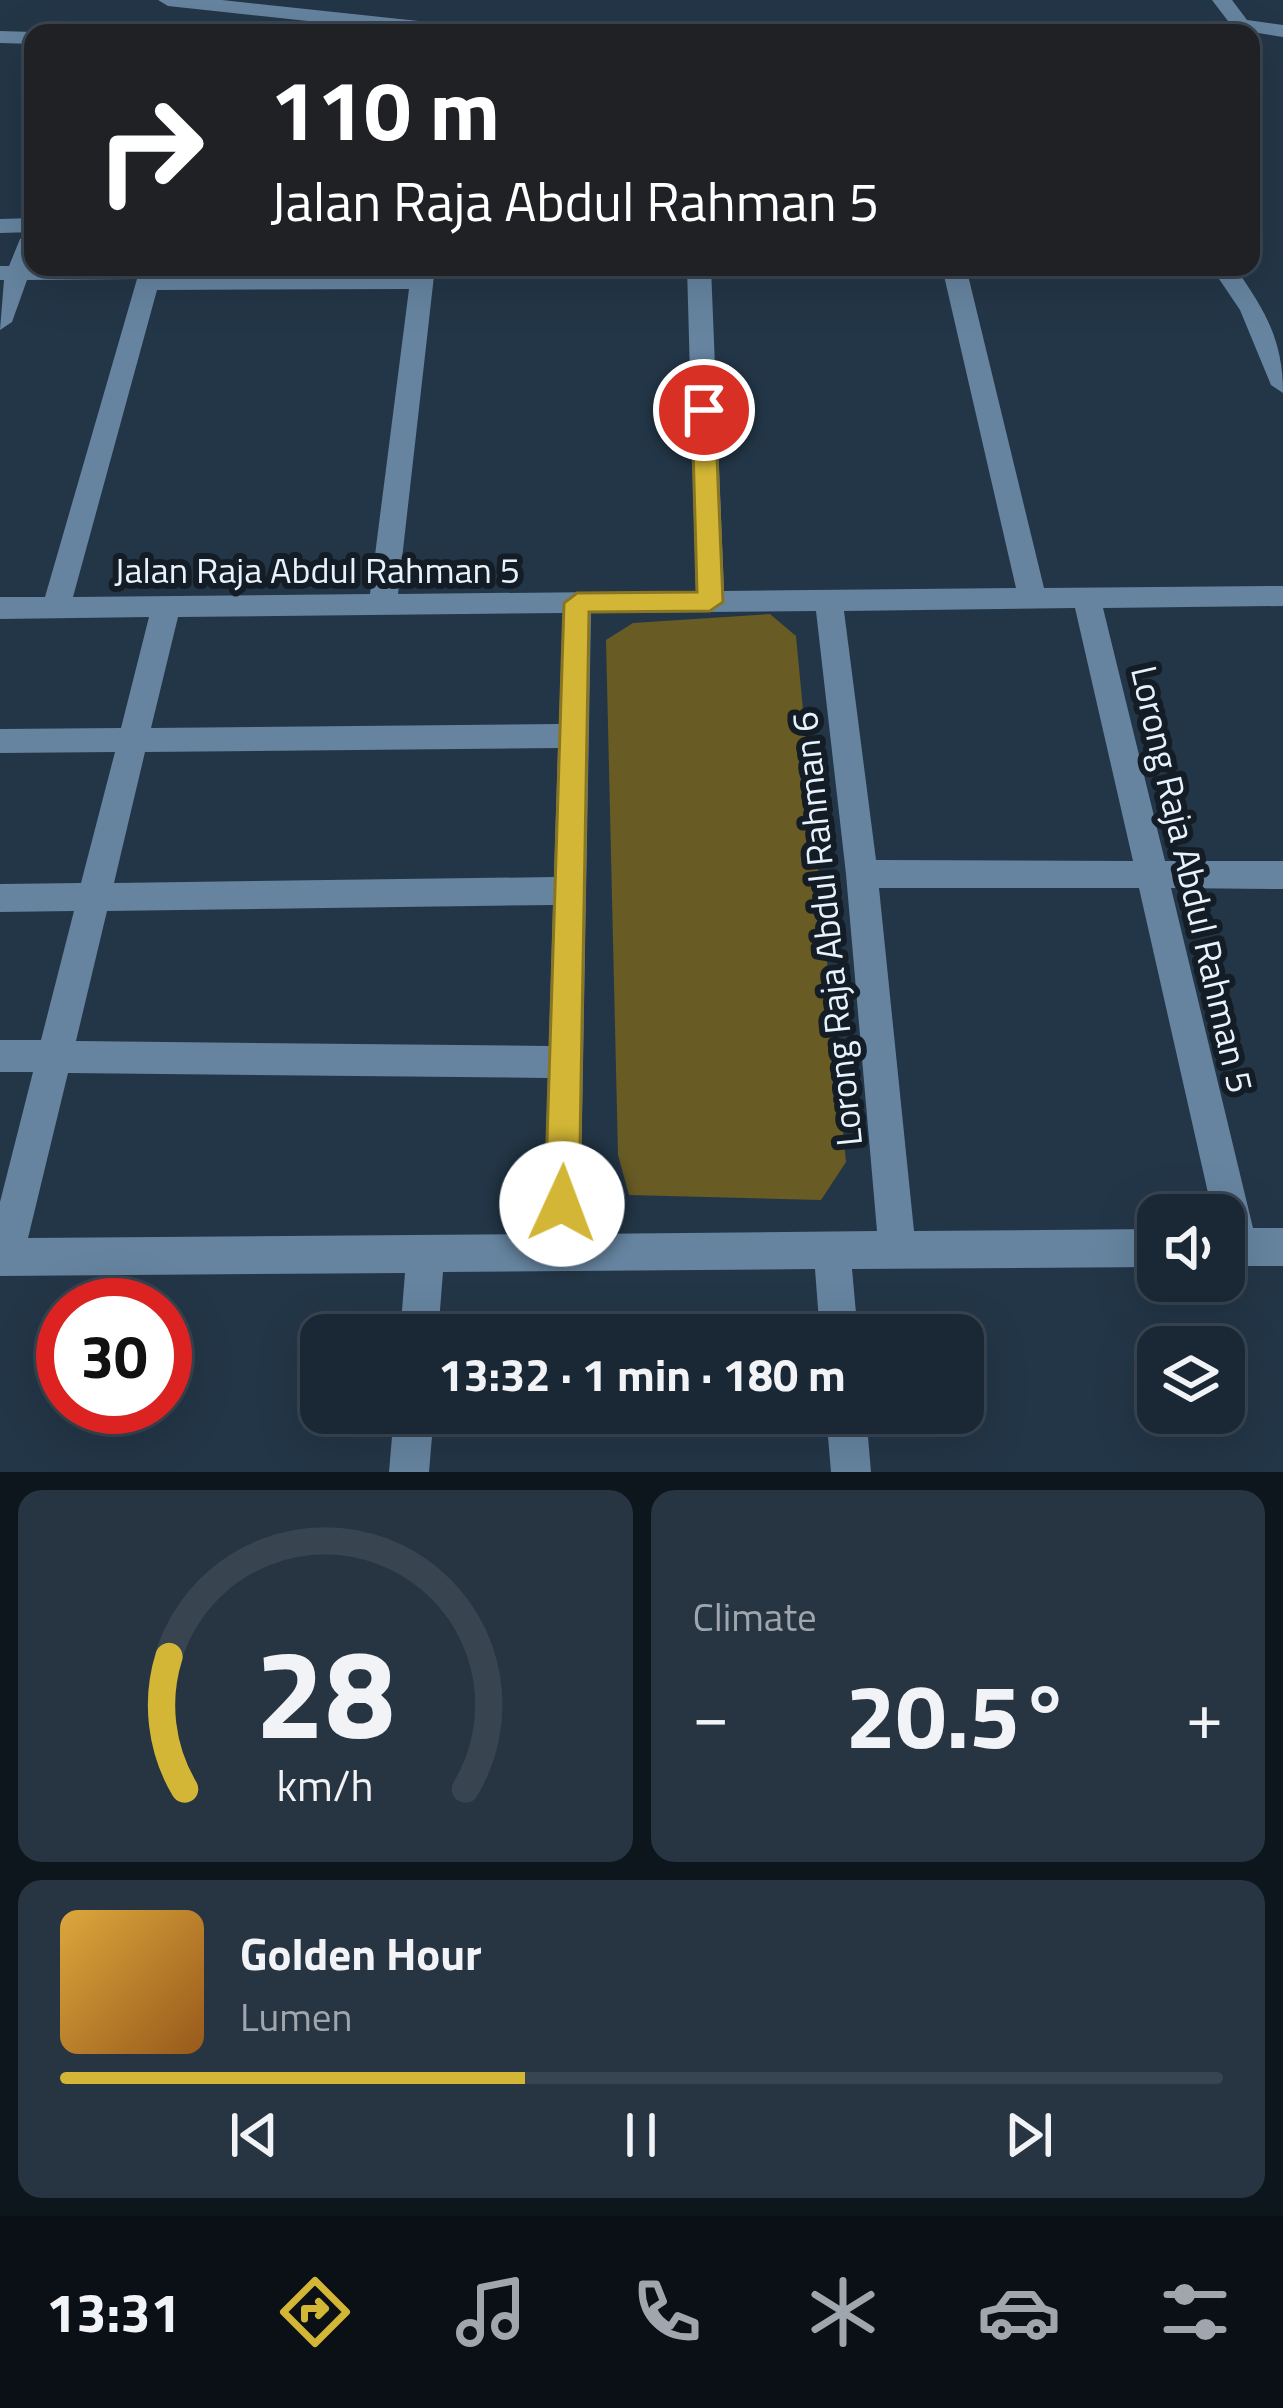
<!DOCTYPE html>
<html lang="en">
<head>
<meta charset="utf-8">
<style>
  body { margin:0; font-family:"Titillium Web",sans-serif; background:#273441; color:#f1f3f6; height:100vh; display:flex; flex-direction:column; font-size:45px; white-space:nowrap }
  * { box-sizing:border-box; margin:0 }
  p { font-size:39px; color:#9fa6ad }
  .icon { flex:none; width:66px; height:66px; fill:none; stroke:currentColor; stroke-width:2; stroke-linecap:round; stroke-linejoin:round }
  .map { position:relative; height:1472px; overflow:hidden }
  .details { display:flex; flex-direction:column; gap:18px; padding:18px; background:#0e161d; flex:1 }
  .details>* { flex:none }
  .banner { position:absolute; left:24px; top:24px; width:1236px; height:252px; border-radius:24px; box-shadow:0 12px 48px #0002,0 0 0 3px #384450; background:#202124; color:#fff; overflow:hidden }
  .tools { position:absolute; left:1137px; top:1194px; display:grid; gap:24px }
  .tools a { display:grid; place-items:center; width:108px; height:108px; border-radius:24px; background:#1a2835; box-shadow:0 12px 48px #0002,0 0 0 3px #384450; font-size:60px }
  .speed { position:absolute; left:36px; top:1278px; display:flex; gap:24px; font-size:60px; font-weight:700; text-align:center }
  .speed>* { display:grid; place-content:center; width:156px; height:156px; border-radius:50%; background:#1a2835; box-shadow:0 12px 48px #0002,0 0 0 3px #384450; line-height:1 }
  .speed .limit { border:18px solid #d22; background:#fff; color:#111 }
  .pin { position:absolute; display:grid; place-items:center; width:102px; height:102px; color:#fff; margin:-51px; border:6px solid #fff; border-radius:50%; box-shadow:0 3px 12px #0007 }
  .me { position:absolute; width:132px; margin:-66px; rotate:2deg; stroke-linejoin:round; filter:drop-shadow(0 0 9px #0008) }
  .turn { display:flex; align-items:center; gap:42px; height:252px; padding:0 48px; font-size:54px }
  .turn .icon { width:156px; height:156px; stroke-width:2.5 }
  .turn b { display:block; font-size:84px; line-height:102px }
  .big { font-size:90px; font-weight:700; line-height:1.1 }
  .details .card { flex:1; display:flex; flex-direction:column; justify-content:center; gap:18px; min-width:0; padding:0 42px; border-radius:24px; background:#273441 }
  .details .dial { align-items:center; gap:0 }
  .dial svg { height:312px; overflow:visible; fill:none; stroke:#384450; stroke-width:7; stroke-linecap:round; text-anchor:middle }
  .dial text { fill:#f1f3f6; stroke:none }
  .song { display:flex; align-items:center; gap:36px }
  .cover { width:144px; height:144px; border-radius:18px; background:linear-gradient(135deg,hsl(40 70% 55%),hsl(30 70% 35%)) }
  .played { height:12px; border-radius:6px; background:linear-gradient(90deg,#d3b635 40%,#384450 40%) }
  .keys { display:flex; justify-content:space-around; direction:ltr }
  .heat { display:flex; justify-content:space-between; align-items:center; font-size:66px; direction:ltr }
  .details .tiles { flex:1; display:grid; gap:18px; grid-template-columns:1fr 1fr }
  .card:last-child { grid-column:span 2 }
  .trip { position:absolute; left:300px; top:1314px; width:684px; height:120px; border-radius:24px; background:#1a2835; box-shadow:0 12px 48px #0002,0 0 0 3px #384450; font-weight:700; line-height:120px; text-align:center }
  .tab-bar { display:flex; height:192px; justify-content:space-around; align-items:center; background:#0a1015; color:#9fa6ad }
  .tab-bar .icon { width:84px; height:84px }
  .tab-bar .selected { color:#d3b635 }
  .tab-bar b { font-size:54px; color:#f1f3f6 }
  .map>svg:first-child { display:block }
  .green { fill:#685b24 }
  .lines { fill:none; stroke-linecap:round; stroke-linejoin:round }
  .minor { fill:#6684a0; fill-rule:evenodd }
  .route { fill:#d3b635; stroke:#897622; stroke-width:3 }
  .labels { text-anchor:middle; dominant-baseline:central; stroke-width:12; stroke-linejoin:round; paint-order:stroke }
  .street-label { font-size:36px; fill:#e6f2fd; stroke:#141d25 }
</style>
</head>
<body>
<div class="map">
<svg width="1283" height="1472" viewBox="0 0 1283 1472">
  <rect width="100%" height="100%" fill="#233647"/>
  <path class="green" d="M770,614L796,636L846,1162L821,1200L629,1195L618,1155L606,640L633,623Z"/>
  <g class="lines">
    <g class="minor">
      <path d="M158,0H222L428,22L1145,21L1155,27L1145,33H420L168,6Z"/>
      <path d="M1212,0H1232L1247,20L1283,25V37L1234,29Z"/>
      <path d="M0,31L33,32L37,33L33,44L0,43Z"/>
      <path d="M33,218V232L0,233V219Z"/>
      <path d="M31,232L33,267H164L161,276L410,275L411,267H435L398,594L696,591L687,267H711L724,591L1016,588L942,267H966L1044,588L1283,586V606L1103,608L1165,861H1283V889L1171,888L1253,1228H1283V1266H1224V1215H1213L1139,888H879L914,1231L1158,1229V1267L852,1269L858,1335H820L815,1269L443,1272L438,1335H400L405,1273L0,1276V1202L33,1072H0V1040H41L74,911L0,912V884L81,883L115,752L0,753V729L121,728L149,617L0,619V597H45L137,279L27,280L12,322L0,330L4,280H0V266H9L20,239ZM409,289L370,594L73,597L157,290ZM1075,608L1133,861L876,860L844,611ZM816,611L846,874L877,1231L580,1234L591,613ZM563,613L559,724L151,728L178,617ZM558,748L554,877L114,883L145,752ZM553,905L549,1046L76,1041L107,911ZM68,1073L548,1078L543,1234L28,1238Z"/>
      <path d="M1211,267H1235C1265,311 1283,339 1283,393L1271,385L1240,310Z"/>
      <path d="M394,1413H434L429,1472H389Z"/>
      <path d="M826,1413H866L871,1472H831Z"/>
    </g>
  </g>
  <path class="route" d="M704,403L715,410L723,602L710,611L589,612L579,1204L574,1216L562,1221L550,1216L545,1204L564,603L577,593L697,592L692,410Z"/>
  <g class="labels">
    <g class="street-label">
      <text x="317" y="569">Jalan Raja Abdul Rahman 5</text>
      <text transform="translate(1193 879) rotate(77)">Lorong Raja Abdul Rahman 5</text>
      <text transform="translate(826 929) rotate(-96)">Lorong Raja Abdul Rahman 6</text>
    </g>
  </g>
</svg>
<div class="tools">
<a><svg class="icon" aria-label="sound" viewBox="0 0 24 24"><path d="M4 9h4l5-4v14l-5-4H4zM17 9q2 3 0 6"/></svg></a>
<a><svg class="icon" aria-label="layers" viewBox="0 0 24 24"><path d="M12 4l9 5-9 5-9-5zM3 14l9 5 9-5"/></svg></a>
</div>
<div class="speed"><div class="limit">30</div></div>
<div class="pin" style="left:704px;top:410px;background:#d93025"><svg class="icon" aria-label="arrive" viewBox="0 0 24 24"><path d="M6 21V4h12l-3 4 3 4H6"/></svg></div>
<svg class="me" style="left:562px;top:1204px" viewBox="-20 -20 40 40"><circle r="19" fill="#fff"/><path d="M0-13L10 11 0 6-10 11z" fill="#d3b635"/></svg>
<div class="trip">13:32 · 1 min · 180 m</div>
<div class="banner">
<div class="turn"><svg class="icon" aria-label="right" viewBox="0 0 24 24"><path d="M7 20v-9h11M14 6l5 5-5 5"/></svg><div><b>110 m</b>Jalan Raja Abdul Rahman 5</div></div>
</div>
</div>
<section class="details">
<div class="tiles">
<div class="card dial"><svg viewBox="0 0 100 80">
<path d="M14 69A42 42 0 1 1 86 69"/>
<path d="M14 69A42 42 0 0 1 10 35" stroke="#d3b635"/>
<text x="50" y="56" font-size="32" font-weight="700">28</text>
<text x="50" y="72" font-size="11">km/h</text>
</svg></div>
<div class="card"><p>Climate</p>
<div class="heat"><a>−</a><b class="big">20.5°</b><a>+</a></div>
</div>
<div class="card">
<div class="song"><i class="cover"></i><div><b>Golden Hour</b><p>Lumen</p></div></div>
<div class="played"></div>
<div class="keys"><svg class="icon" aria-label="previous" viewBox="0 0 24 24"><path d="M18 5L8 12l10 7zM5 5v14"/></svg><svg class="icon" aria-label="pause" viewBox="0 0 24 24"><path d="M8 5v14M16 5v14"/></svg><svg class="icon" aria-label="next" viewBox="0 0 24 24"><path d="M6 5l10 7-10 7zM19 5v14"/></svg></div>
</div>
</div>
</section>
<nav class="tab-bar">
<b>13:31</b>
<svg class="icon selected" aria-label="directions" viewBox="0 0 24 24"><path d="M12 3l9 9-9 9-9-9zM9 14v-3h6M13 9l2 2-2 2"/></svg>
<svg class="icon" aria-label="music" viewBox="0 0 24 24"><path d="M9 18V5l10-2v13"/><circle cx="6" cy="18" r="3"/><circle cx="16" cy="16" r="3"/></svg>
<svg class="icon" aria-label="phone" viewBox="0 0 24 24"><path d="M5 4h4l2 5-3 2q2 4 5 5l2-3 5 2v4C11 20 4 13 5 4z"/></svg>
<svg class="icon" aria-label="climate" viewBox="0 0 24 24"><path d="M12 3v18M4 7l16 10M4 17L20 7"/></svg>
<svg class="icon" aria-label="car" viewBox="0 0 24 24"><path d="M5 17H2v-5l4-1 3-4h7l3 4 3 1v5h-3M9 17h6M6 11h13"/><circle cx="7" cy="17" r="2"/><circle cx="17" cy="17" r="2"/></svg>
<svg class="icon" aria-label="filters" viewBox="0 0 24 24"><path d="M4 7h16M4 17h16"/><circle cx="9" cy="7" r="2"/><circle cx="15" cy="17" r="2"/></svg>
</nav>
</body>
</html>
